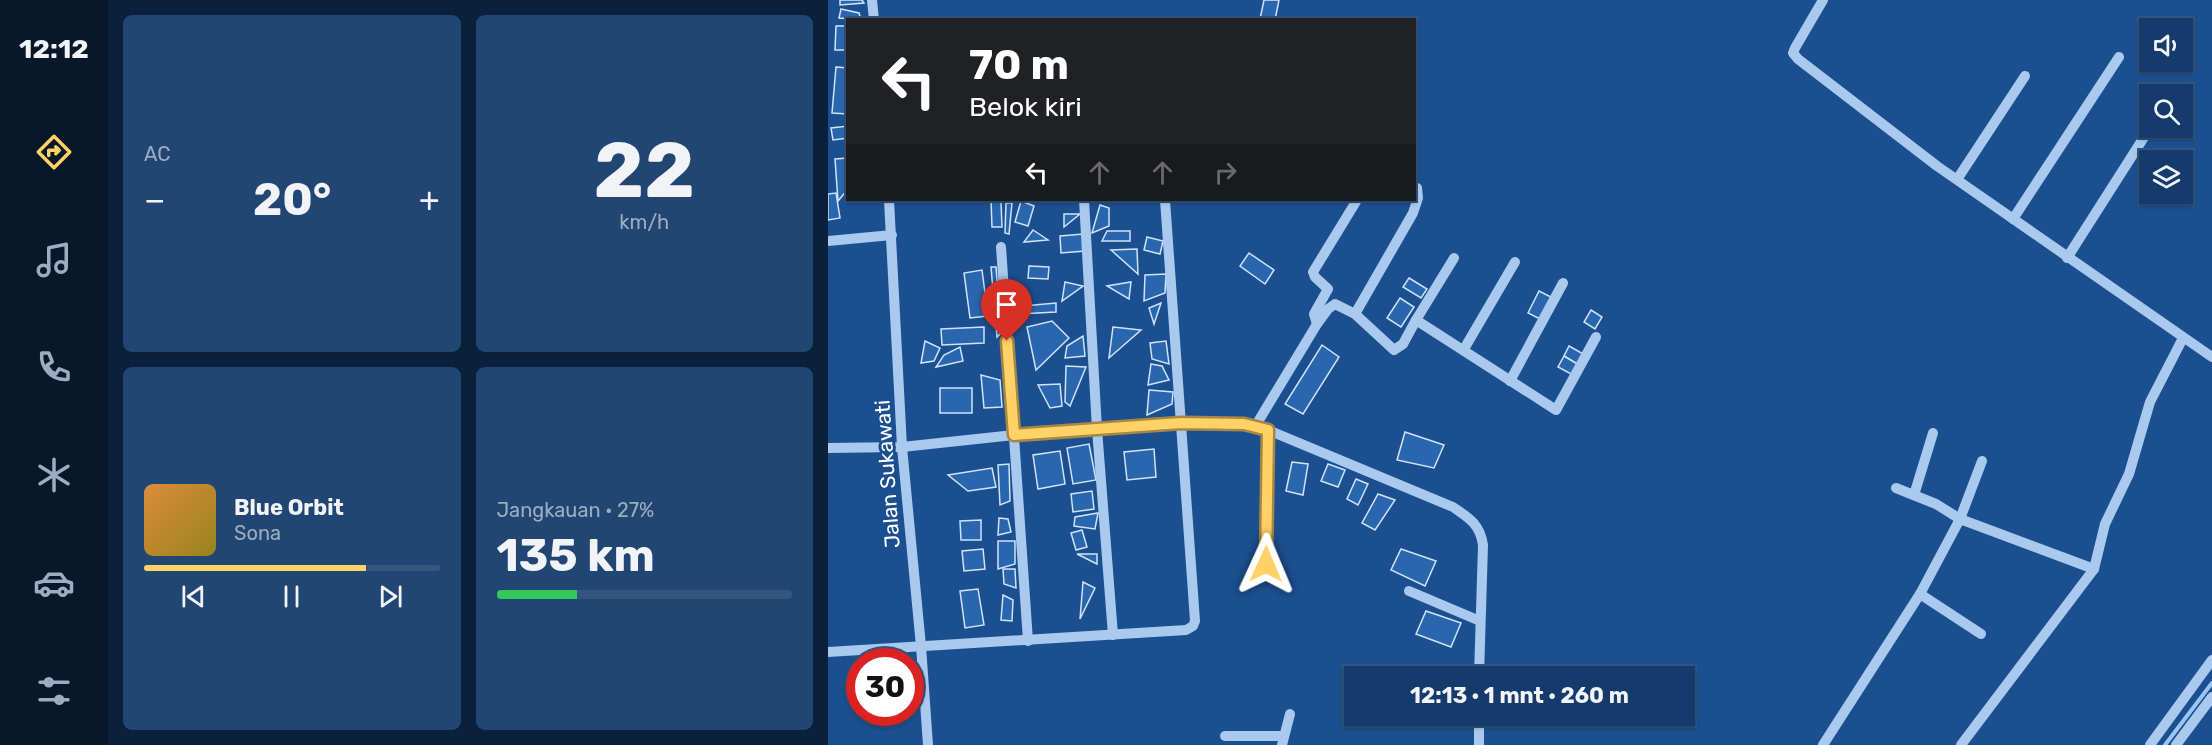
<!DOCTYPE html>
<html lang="id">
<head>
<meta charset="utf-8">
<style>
  body { margin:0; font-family:Rubik,sans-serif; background:#214673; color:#f1f3f6; height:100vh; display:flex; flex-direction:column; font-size:22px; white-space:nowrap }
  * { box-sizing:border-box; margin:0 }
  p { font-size:20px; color:#9dadc1 }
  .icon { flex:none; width:33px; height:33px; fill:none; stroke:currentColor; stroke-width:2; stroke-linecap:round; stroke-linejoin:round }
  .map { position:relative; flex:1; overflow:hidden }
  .panel { display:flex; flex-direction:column; gap:15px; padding:15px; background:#0b203b; width:720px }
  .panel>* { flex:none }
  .banner { position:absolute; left:18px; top:18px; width:570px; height:183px; border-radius:0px; box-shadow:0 2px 4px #0004,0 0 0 2px #33557e; background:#202124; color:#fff; overflow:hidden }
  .controls { position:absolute; left:1311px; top:18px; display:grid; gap:12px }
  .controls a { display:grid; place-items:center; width:54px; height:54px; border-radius:0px; background:#143b6b; box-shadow:0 2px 4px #0004,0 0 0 2px #33557e; font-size:30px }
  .speed { position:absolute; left:18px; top:648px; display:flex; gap:12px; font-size:30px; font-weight:700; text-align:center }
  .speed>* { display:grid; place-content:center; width:78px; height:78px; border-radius:50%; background:#143b6b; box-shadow:0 2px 4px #0004,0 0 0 2px #33557e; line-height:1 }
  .speed .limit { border:9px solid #d22; background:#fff; color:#111 }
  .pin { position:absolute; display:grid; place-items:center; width:51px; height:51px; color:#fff; margin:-62px -26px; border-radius:50% 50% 50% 0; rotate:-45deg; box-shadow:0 0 6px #0007 }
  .pin .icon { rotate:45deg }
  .me { position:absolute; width:66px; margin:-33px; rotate:1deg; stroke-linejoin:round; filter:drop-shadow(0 0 4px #0008) }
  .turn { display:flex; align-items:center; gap:21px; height:126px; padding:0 24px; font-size:27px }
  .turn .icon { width:78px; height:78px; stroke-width:2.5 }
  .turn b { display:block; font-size:42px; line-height:51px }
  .lanes { display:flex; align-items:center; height:57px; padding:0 24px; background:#0003; justify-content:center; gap:30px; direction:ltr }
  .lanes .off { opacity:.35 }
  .big { font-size:45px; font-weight:700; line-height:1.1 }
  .panel .tile { flex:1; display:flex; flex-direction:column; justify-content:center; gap:9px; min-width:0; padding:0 21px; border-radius:9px; background:#214673 }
  .panel .dial { align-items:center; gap:0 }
  .dial b { font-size:78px; line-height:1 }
  .song { display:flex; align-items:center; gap:18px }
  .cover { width:72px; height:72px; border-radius:9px; background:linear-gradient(135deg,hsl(30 70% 55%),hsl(50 70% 35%)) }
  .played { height:6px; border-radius:3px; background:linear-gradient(90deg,#ffd166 75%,#33557e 75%) }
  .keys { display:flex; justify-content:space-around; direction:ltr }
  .heat { display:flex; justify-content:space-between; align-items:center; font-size:33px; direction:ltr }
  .charge { height:9px; border-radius:4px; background:linear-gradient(90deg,#34c759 27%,#33557e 0) }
  .panel .tiles { flex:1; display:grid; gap:15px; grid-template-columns:repeat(2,1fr) }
  .trip { position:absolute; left:516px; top:666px; width:351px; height:60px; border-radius:0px; background:#143b6b; box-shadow:0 2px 4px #0004,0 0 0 2px #33557e; font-weight:700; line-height:60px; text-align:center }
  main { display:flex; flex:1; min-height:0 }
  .tab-bar { display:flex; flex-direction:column; width:108px; justify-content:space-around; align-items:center; background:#08182b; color:#9dadc1 }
  .tab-bar .icon { width:42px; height:42px }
  .tab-bar .on { color:#ffd166 }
  .tab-bar b { font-size:27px; color:#f1f3f6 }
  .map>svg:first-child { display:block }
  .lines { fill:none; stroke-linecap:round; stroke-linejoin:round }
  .stream { stroke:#9cc4f0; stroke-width:4 }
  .building { fill:#2a66ad; stroke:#cfe3fa; stroke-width:1.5 }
  .minor { stroke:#a9c9ee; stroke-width:10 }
  .route-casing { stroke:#a68842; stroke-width:15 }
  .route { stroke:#ffd166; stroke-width:10 }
  .labels { text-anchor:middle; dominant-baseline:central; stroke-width:6; stroke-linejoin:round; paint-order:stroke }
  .street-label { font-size:21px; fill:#fff; stroke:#1b4f8f }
</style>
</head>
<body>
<main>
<nav class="tab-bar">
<b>12:12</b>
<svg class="icon on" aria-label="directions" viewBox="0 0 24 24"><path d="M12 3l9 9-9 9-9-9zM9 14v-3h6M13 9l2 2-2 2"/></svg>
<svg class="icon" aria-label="music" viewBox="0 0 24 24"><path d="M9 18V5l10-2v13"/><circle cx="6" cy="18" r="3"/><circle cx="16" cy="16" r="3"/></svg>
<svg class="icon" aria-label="phone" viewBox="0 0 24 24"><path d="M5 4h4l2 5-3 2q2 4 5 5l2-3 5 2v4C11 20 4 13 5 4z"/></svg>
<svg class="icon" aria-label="climate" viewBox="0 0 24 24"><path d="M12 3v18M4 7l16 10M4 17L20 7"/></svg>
<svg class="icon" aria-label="car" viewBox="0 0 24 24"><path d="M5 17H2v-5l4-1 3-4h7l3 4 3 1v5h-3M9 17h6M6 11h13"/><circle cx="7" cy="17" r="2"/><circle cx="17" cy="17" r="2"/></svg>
<svg class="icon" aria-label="filters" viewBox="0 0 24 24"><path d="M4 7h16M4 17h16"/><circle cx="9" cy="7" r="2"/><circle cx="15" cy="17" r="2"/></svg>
</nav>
<section class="panel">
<div class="tiles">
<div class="tile"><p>AC</p>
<div class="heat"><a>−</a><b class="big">20°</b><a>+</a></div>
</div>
<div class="tile dial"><b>22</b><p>km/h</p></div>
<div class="tile">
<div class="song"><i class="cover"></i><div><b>Blue Orbit</b><p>Sona</p></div></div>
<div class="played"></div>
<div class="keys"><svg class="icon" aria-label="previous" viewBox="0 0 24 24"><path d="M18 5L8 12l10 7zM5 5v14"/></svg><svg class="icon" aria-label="pause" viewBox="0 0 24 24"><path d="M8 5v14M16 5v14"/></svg><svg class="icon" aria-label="next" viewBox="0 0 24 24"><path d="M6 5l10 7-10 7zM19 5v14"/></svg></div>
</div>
<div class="tile"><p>Jangkauan · 27%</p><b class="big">135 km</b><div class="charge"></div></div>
</div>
</section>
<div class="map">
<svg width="1384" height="745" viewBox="0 0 1384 745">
  <rect width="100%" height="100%" fill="#1b4f8f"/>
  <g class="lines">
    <path class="stream" d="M1337,745L1384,683"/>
  </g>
  <g class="building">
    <path d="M12,0H34L36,3L12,5Z"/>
    <path d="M436,0H451L447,20L432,19Z"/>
    <path d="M13,9L31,13L33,20L11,18Z"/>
    <path d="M8,26H20V50H7Z"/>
    <path d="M8,67L20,68V114L4,113Z"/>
    <path d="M20,126V138L5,140L3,128Z"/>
    <path d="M20,158V189L10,201L7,159Z"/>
    <path d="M8,193L12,218L0,220V194Z"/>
    <path d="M163,200L173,202L174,227H164Z"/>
    <path d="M193,201L206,206L200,226L187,222Z"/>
    <path d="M178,203H184L181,234L177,233Z"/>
    <path d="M272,205L281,208V226L264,233Z"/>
    <path d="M236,214H252L236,227Z"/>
    <path d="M205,230L220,240L196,242Z"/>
    <path d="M279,231H302V241H274Z"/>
    <path d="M255,234L257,251L233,253L232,236Z"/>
    <path d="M319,237L335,241L332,254L316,250Z"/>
    <path d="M309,249L310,274L283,250Z"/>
    <path d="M421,253L446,270L437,284L412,266Z"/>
    <path d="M201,266L221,267L220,279L200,278Z"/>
    <path d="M163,267H168L173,333L169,337Z"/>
    <path d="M154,270L160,316L142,318L136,273Z"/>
    <path d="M338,274L337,293L316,301L317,275Z"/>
    <path d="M581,278L599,289L593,298L575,287Z"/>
    <path d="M237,282L255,286L234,301Z"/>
    <path d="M303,282L301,299L279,286Z"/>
    <path d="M711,291L723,297L712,319L700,313Z"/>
    <path d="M572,298L586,307L573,327L559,318Z"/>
    <path d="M228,303V312L191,314L195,306Z"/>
    <path d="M333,303L326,324L321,308Z"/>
    <path d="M763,310L774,317L767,329L756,322Z"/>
    <path d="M224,321L241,338L208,370L199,327Z"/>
    <path d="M156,327V343L114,345L113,329Z"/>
    <path d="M285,327L313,330L281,358Z"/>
    <path d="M255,336L257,356L237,358L239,346Z"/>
    <path d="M97,341L112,348L106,361L93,363Z"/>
    <path d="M338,341L341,364L324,359L322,343Z"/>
    <path d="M494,345L511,357L475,414L457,404Z"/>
    <path d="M741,346L757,355L751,365L736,356Z"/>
    <path d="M132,347L135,361L108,367L116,355Z"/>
    <path d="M736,356L751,365L745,375L730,367Z"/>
    <path d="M323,364L334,366L341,380L320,385Z"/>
    <path d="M238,366L258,367L242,406L237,402Z"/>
    <path d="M153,375L172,380L174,407L156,408Z"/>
    <path d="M232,384L234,406L222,408L210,385Z"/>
    <rect x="112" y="388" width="32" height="25"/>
    <path d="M321,390L345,392L344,404L319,415Z"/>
    <path d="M577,432L616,445L606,468L569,460Z"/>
    <path d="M261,444L268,480L245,484L239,448Z"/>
    <path d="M326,449L328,477L299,480L296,452Z"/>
    <path d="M232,451L237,484L210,489L205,455Z"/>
    <path d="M464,462L480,464L475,495L458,491Z"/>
    <path d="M181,464L182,501L172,505L170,465Z"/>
    <path d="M500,464L517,470L510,487L493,481Z"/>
    <path d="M164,468L168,487L140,491L120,475Z"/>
    <path d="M528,479L540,484L530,505L519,499Z"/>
    <path d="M264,491L266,509L245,512L243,494Z"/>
    <path d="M550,494L567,500L547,530L534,523Z"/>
    <path d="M270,513L267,529L246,526L247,517Z"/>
    <path d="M171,518L180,519L183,532L170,535Z"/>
    <path d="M153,520V540H133L132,521Z"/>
    <path d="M254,530L259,547L248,550L243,533Z"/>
    <path d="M170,541H187V564L170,569Z"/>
    <path d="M155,549L157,569L136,571L134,551Z"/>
    <path d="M573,549L608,561L597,586L563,570Z"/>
    <path d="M249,554H269V564Z"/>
    <path d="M175,569H187L188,588L176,584Z"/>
    <path d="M255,582L267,588L252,619Z"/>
    <path d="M150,589L156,625L137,628L132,591Z"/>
    <path d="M175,595L185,600L184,621L173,620Z"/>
    <path d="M598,611L633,623L623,647L588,634Z"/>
  </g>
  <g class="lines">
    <g class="minor">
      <path d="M44,0L46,20"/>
      <path d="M995,0L967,48L965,53L970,59L1109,166L1384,357"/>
      <path d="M1130,178L1197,76"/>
      <path d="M61,200L74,447L93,646L100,745"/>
      <path d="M256,200L269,429L285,635"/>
      <path d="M1185,219L1291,57"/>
      <path d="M0,241L64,235"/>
      <path d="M173,247L200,641"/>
      <path d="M1239,258L1318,134"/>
      <path d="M527,314L585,213L590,198L589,188L586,187"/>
      <path d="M588,320L626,258"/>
      <path d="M489,324L486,314L500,289L487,277L485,272L529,200"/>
      <path d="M636,349L687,262"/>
      <path d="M682,381L735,283"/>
      <path d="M428,425L489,324L500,309L507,304L527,314L566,350L575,344L588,320L728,410L768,337"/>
      <path d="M0,448L74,447L186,435L353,423L416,424L428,425L625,507C641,518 652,524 655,545L651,676"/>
      <path d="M1068,488L1108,504L1132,519L1266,569"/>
      <path d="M1086,495L1105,433"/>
      <path d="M438,564L440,430"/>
      <path d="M581,591L652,621"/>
      <path d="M1092,594L1153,634"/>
      <path d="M0,652L358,630L365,626L367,621L337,200"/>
      <path d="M651,716V745"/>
      <path d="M397,736H456"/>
      <path d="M454,745L462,714"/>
      <path d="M995,745L1092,594L1132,519L1154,461"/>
      <path d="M1133,745L1266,569L1277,524L1301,474L1322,402L1355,338"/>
      <path d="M1322,745L1384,660"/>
      <path d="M1348,745L1384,697"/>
    </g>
  </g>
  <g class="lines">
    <defs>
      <path id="route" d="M179,341L186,435L353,423L416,424L440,430L438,564"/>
    </defs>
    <use href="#route" class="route-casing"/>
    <use href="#route" class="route"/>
  </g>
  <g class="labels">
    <g class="street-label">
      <text transform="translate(59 474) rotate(-94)">Jalan Sukawati</text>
    </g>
  </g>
</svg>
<div class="controls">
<a><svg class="icon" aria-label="sound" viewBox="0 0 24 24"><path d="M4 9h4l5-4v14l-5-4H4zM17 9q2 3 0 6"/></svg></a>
<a><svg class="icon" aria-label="search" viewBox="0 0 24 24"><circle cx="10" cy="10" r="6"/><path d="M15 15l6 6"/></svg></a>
<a><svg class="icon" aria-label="layers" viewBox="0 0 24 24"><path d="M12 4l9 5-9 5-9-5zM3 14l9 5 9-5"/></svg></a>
</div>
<div class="speed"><div class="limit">30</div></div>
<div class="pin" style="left:179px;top:341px;background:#d93025"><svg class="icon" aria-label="arrive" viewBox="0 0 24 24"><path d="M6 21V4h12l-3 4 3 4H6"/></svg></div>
<svg class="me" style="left:438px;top:564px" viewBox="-20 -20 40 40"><path d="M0-17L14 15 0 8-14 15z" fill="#ffd166" stroke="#fff" stroke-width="4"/></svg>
<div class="trip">12:13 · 1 mnt · 260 m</div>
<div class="banner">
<div class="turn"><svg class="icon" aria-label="left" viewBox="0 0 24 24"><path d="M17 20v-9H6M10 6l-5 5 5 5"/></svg><div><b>70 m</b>Belok kiri</div></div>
<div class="lanes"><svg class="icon" aria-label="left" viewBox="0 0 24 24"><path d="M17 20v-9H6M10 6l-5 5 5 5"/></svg><svg class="icon off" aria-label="ahead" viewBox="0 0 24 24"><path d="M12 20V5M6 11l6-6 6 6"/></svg><svg class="icon off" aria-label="ahead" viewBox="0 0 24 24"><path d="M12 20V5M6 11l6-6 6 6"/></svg><svg class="icon off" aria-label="right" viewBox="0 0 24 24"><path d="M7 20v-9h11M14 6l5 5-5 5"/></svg></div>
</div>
</div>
</main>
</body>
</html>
